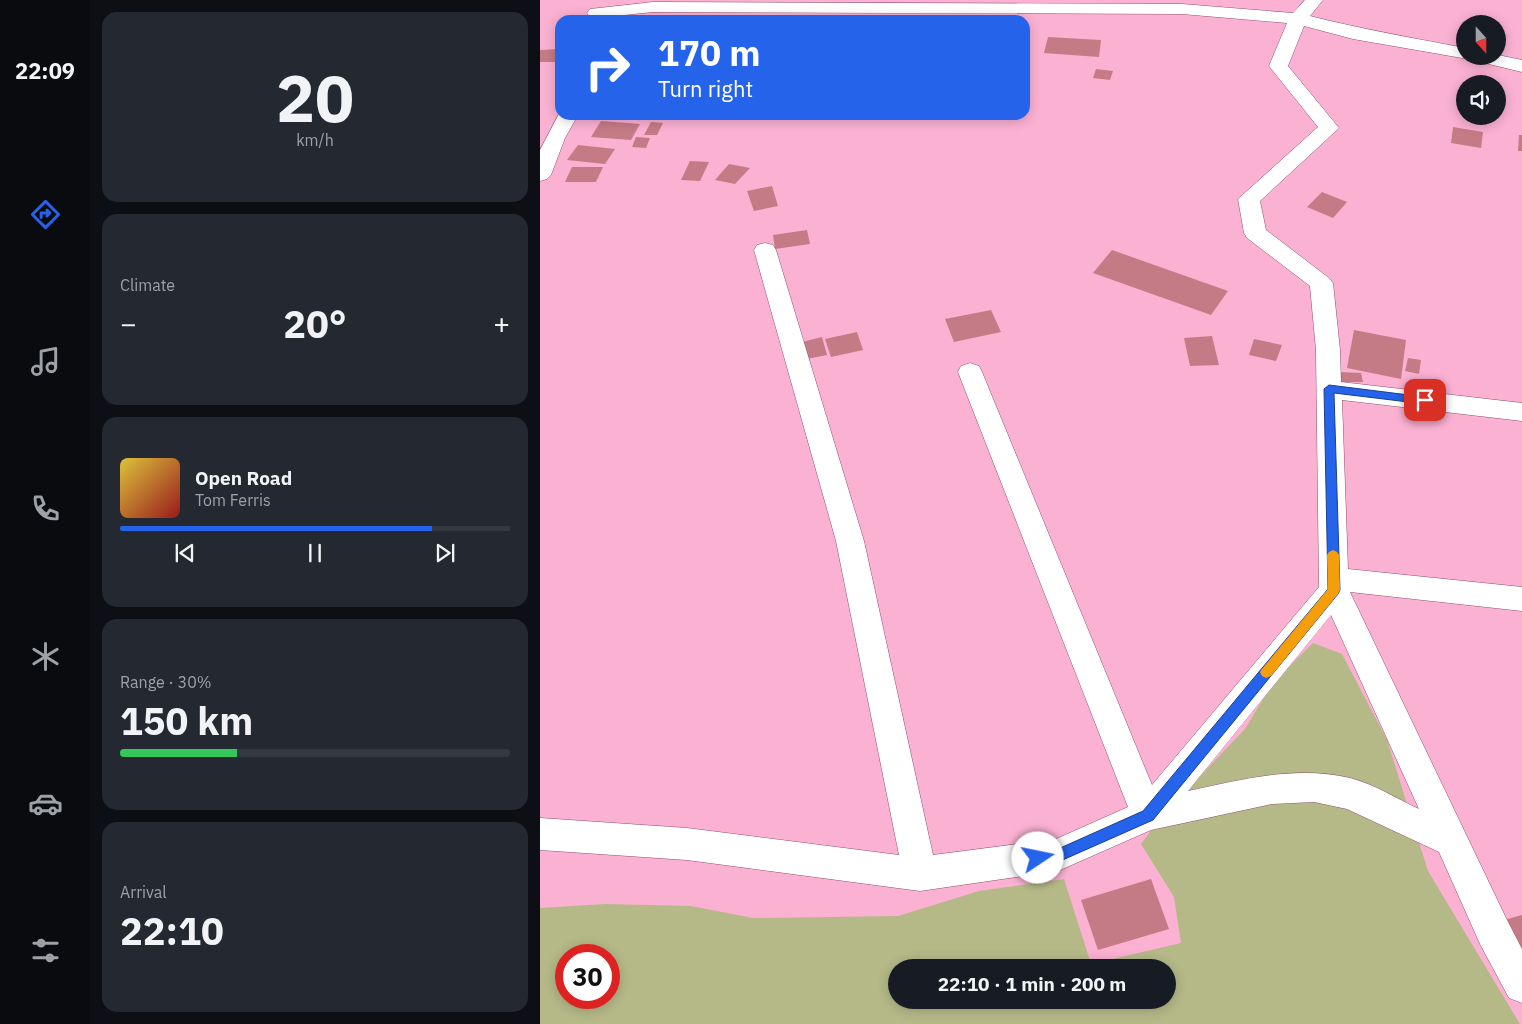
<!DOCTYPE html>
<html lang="en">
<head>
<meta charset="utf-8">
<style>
  body { margin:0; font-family:"IBM Plex Sans",sans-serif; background:#242831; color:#f1f3f6; height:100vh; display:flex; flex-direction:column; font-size:19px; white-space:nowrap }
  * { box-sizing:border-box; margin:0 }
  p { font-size:16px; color:#9ea1a6 }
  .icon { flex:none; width:28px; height:28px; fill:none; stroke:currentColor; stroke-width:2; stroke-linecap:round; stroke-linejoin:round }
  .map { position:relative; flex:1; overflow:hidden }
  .side { display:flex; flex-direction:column; gap:12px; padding:12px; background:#0d0f14; width:450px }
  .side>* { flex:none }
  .hud { position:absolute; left:15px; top:15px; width:475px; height:105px; border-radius:15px; box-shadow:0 2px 12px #0003; background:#2563eb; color:#fff; overflow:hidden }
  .needle { width:32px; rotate:159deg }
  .fabs { position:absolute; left:916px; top:15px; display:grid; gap:10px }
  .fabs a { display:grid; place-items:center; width:50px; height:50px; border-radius:50%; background:#171b24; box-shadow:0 2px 12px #0003; font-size:25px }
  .speed { position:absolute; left:15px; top:944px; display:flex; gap:10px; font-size:25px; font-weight:700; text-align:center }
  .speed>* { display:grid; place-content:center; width:65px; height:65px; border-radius:50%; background:#171b24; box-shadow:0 2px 12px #0003; line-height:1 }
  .speed .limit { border:8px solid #d22; background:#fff; color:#111 }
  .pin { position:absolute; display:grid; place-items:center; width:42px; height:42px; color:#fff; margin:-21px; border-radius:10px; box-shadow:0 2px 8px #0006 }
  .me { position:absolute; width:55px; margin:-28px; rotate:79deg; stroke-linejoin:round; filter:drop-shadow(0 0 4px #0008) }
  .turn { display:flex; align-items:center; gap:18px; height:105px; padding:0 20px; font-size:22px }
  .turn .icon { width:65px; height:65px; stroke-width:2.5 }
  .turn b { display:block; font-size:35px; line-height:42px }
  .big { font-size:38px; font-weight:800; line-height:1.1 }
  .side .widget { flex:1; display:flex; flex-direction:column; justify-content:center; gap:8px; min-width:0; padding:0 18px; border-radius:15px; background:#242831 }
  .side .dial { align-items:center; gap:0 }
  .dial b { font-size:65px; line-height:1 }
  .song { display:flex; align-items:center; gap:15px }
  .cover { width:60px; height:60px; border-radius:8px; background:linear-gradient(135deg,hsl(50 70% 55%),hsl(0 70% 35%)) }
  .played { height:5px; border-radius:2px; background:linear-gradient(90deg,#2563eb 80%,#363941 80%) }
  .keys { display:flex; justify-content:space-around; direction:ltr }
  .heat { display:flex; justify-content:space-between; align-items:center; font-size:28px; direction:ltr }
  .charge { height:8px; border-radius:4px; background:linear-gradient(90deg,#34c759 30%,#363941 0) }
  .trip { position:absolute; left:348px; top:959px; width:288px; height:50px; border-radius:25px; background:#171b24; box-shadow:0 2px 12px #0003; font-weight:800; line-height:50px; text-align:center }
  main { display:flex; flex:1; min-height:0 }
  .tab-bar { display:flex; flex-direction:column; width:90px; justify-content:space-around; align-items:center; background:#090b0e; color:#9ea1a6 }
  .tab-bar .icon { width:35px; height:35px }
  .tab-bar .active { color:#2563eb }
  .tab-bar b { font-size:22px; color:#f1f3f6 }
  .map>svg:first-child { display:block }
  .green { fill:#b5b988; fill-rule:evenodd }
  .building { fill:#c57b85 }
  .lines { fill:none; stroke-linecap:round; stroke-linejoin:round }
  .street-casing { stroke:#904f6d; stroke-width:1 }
  .street { fill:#fff; fill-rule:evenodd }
  .route { fill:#2563eb; stroke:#184099 }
  .slow { fill:#f59e0b }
</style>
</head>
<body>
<main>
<nav class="tab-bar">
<b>22:09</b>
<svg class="icon active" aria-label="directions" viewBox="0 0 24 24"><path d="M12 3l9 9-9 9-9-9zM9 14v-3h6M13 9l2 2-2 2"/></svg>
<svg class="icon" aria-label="music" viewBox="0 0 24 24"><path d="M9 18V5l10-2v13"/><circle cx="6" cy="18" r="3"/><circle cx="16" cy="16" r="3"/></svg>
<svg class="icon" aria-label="phone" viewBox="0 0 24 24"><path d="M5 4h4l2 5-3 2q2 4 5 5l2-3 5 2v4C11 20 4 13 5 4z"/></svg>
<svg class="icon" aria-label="climate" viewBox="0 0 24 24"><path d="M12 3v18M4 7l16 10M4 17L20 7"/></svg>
<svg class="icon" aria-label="car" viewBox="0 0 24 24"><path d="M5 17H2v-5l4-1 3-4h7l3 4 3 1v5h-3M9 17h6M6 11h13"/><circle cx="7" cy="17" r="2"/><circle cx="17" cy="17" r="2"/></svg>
<svg class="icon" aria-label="filters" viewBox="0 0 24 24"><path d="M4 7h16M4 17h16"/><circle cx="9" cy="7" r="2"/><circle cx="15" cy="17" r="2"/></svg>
</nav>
<section class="side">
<div class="widget dial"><b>20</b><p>km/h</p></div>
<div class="widget"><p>Climate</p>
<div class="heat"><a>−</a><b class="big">20°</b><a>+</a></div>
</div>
<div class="widget">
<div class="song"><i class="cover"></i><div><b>Open Road</b><p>Tom Ferris</p></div></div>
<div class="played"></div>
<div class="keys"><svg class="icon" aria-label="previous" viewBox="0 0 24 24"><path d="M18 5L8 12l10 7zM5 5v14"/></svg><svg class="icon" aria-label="pause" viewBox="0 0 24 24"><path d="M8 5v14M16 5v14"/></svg><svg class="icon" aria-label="next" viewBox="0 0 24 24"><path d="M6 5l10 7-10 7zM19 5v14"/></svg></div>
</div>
<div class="widget"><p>Range · 30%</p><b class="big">150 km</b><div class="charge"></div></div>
<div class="widget"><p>Arrival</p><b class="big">22:10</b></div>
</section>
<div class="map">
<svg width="982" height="1024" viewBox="0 0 982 1024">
  <rect width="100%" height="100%" fill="#fbb1d2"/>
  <path class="green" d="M773,643L802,654L847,740L888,871L980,1024H0V908L65,904L151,906L213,918L358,916L439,891L524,879L551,964L641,943L634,897L601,844L622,816L705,729L734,681ZM26,955H69V998H26ZM356,968H626V1000H356Z"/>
  <g class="building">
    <path d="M508,37L561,40L559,57L504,53Z"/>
    <path d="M20,49V62H0V50Z"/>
    <path d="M556,69L573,71L570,80L553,78Z"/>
    <path d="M61,121L100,124L91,140L51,137Z"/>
    <path d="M111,122L123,123L117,135H104Z"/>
    <path d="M913,127L943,132L941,148L911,143Z"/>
    <path d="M979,135H982V151H978Z"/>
    <path d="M96,137L110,138L106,148L92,147Z"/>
    <path d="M38,145L75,149L65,164L27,160Z"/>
    <path d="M150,161L169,162L160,181L141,180Z"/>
    <path d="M189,164L210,168L195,184L175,180Z"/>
    <path d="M32,167H63L56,182H25Z"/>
    <path d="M232,186L238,206L214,211L207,191Z"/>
    <path d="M782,192L807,202L793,218L767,207Z"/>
    <path d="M267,230L270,244L235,249L233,235Z"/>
    <path d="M572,250L688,291L671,315L553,273Z"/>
    <path d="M451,310L461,332L414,342L405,319Z"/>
    <path d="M814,330L866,340L861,379L807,368Z"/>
    <path d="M317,332L323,350L291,357L285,339Z"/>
    <path d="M672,336L679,365L650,366L644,338Z"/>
    <path d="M282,337L287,355L267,359L262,342Z"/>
    <path d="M714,339L742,345L736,361L709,355Z"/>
    <path d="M868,358L881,360L879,374L865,371Z"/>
    <path d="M799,372L821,373L823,382H801Z"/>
    <path d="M611,879L629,929L558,950L541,900Z"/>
    <path d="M982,915V956L964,920Z"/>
  </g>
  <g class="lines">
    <defs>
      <g id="street">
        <path d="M765,0H783L770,16C821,29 873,38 925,48V56L958,55L982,60V72L928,59L813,39L764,26L748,66L799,128L720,201L726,230L789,278L793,283L800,350L801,382L982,403V421L802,400L808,569L982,587V611L810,592L966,918L982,949V1003L969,998L940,944L899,852L807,809L774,802L732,804L611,830L518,871L380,891L147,860L0,850V818L147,828L359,855L296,541L214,250L217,245L225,243L233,245L236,250L324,541L393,855L516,839L588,807L418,372L421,366L430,363L439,366L442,372L612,785L779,587L776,350L770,286L707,238L704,233L698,199L778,127L729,66L747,23L642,14L113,12L56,18L50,17L47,13L50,9L113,2L642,4L753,13ZM791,615L879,809C857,799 834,784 810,778C755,765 702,780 648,791Z"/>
        <path d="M20,112V115H38L25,138L11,175L7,179L0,181V150Z"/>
      </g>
    </defs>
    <use href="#street" class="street-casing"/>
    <use href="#street" class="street"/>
  </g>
  <path class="route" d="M789,385L885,397L891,400L885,404L794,393L800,590L798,594L613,820L518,862L498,865L494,863L491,858L494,853L518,849L603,811L788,589L784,389Z"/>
  <path class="slow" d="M793,550L797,552L799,555L800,590L798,594L731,676L726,678L722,676L720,672L722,669L788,589L787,555L789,552Z"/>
</svg>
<div class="fabs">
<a><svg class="needle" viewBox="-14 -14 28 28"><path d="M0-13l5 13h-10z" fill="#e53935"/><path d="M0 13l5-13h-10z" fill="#9ea1a6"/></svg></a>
<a><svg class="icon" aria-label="sound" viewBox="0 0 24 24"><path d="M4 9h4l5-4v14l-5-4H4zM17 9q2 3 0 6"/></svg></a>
</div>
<div class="speed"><div class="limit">30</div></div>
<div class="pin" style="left:885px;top:400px;background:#d93025"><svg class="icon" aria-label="arrive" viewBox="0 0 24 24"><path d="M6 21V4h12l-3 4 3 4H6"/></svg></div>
<svg class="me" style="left:498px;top:858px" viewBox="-20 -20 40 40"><circle r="19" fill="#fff"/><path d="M0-13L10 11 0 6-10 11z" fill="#2563eb"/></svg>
<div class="trip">22:10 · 1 min · 200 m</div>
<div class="hud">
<div class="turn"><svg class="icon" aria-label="right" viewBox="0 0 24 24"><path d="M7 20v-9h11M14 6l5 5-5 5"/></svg><div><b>170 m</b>Turn right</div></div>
</div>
</div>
</main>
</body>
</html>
